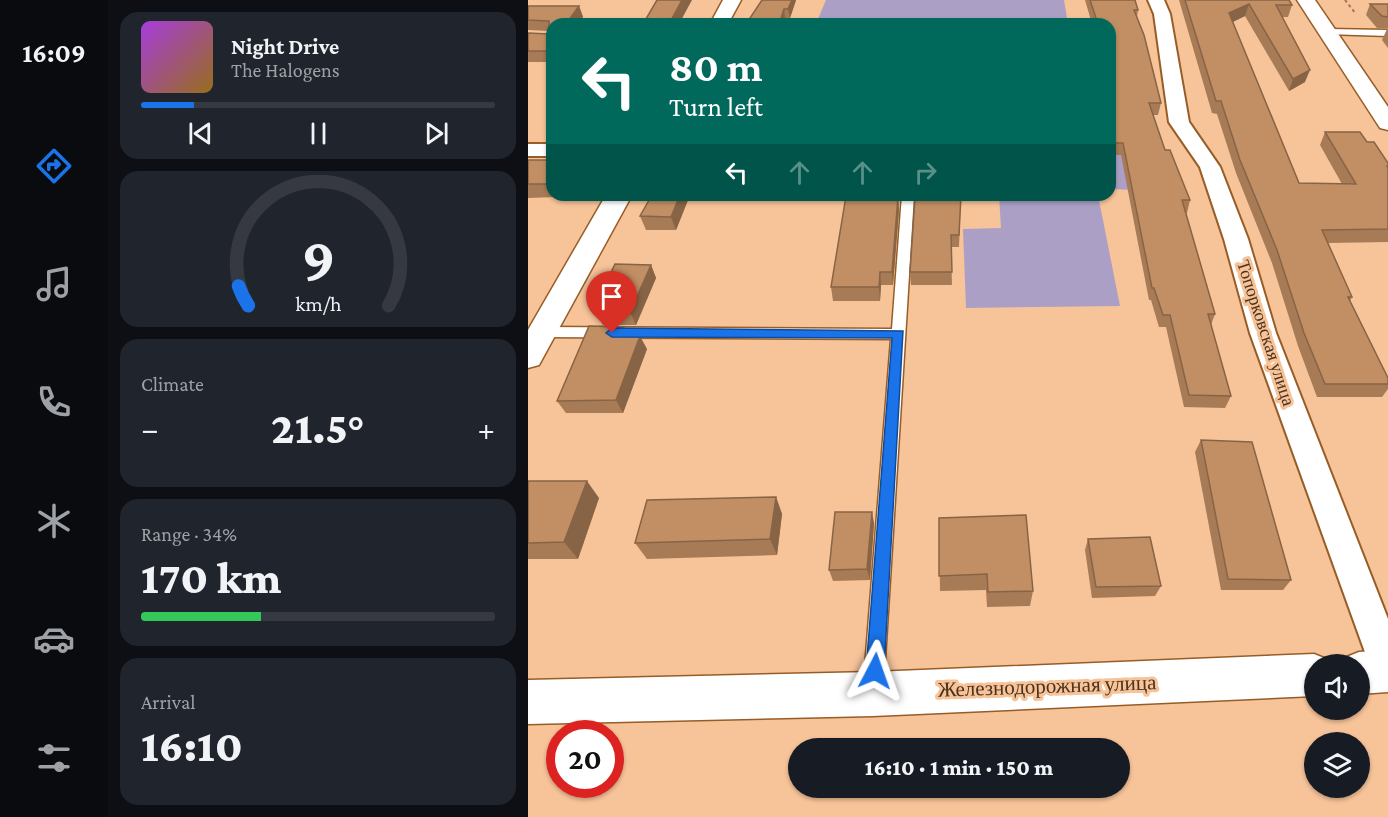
<!DOCTYPE html>
<html lang="en">
<head>
<meta charset="utf-8">
<style>
  body { margin:0; font-family:"Crimson Pro",serif; background:#20242c; color:#f1f3f6; height:100vh; display:flex; flex-direction:column; font-size:22px; white-space:nowrap }
  * { box-sizing:border-box; margin:0 }
  p { font-size:20px; color:#9ea1a6 }
  .icon { flex:none; width:33px; height:33px; fill:none; stroke:currentColor; stroke-width:2; stroke-linecap:round; stroke-linejoin:round }
  .map { position:relative; flex:1; overflow:hidden }
  .details { display:flex; flex-direction:column; gap:12px; padding:12px; background:#0d0f14; width:420px }
  .details>* { flex:none }
  .hud { position:absolute; left:18px; top:18px; width:570px; height:183px; border-radius:18px; box-shadow:0 2px 4px #0004; background:#00695c; color:#fff; overflow:hidden }
  .tools { position:absolute; left:776px; top:654px; display:grid; gap:12px }
  .tools a { display:grid; place-items:center; width:66px; height:66px; border-radius:50%; background:#171b24; box-shadow:0 2px 4px #0004; font-size:30px }
  .speed { position:absolute; left:18px; top:720px; display:flex; gap:12px; font-size:30px; font-weight:700; text-align:center }
  .speed>* { display:grid; place-content:center; width:78px; height:78px; border-radius:50%; background:#171b24; box-shadow:0 2px 4px #0004; line-height:1 }
  .speed .limit { border:9px solid #d22; background:#fff; color:#111 }
  .pin { position:absolute; display:grid; place-items:center; width:51px; height:51px; color:#fff; margin:-62px -26px; border-radius:50% 50% 50% 0; rotate:-45deg; box-shadow:0 0 6px #0007 }
  .pin .icon { rotate:45deg }
  .me { position:absolute; width:66px; margin:-33px; rotate:4deg; stroke-linejoin:round; filter:drop-shadow(0 0 4px #0008) }
  .turn { display:flex; align-items:center; gap:21px; height:126px; padding:0 24px; font-size:27px }
  .turn .icon { width:78px; height:78px; stroke-width:2.5 }
  .turn b { display:block; font-size:42px; line-height:51px }
  .lanes { display:flex; align-items:center; height:57px; padding:0 24px; background:#0003; justify-content:center; gap:30px; direction:ltr }
  .lanes .off { opacity:.35 }
  .big { font-size:45px; font-weight:800; line-height:1.1 }
  .details .widget { flex:1; display:flex; flex-direction:column; justify-content:center; gap:9px; min-width:0; padding:0 21px; border-radius:18px; background:#20242c }
  .details .dial { align-items:center; gap:0 }
  .dial svg { height:156px; overflow:visible; fill:none; stroke:#363941; stroke-width:7; stroke-linecap:round; text-anchor:middle }
  .dial text { fill:#f1f3f6; stroke:none }
  .song { display:flex; align-items:center; gap:18px }
  .cover { width:72px; height:72px; border-radius:9px; background:linear-gradient(135deg,hsl(280 70% 55%),hsl(40 70% 35%)) }
  .played { height:6px; border-radius:3px; background:linear-gradient(90deg,#1a73e8 15%,#363941 15%) }
  .keys { display:flex; justify-content:space-around; direction:ltr }
  .heat { display:flex; justify-content:space-between; align-items:center; font-size:33px; direction:ltr }
  .charge { height:9px; border-radius:4px; background:linear-gradient(90deg,#34c759 34%,#363941 0) }
  .trip { position:absolute; left:260px; top:738px; width:342px; height:60px; border-radius:30px; background:#171b24; box-shadow:0 2px 4px #0004; font-weight:800; line-height:60px; text-align:center }
  main { display:flex; flex:1; min-height:0 }
  .tab-bar { display:flex; flex-direction:column; width:108px; justify-content:space-around; align-items:center; background:#090b0e; color:#9ea1a6 }
  .tab-bar .icon { width:42px; height:42px }
  .tab-bar .selected { color:#1a73e8 }
  .tab-bar b { font-size:27px; color:#f1f3f6 }
  .map>svg:first-child { display:block }
  .green { fill:#ac9fc6 }
  .lines { fill:none; stroke-linecap:round; stroke-linejoin:round }
  .service-casing { stroke:#975d27; stroke-width:3 }
  .minor-casing { stroke:#975d27; stroke-width:4 }
  .tertiary-casing { stroke:#975d27; stroke-width:3 }
  .path { stroke:#9d7758; stroke-width:2; stroke-dasharray:3 3; stroke-linecap:butt }
  .service { fill:#fff; fill-rule:evenodd }
  .minor { fill:#fff; fill-rule:evenodd }
  .tertiary { fill:#fff; fill-rule:evenodd }
  .wall { fill:#a77b56 }
  .shaded-wall { fill:#886446 }
  .building { fill:#c28f64; stroke:#886446; stroke-width:1.5 }
  .route { fill:#1a73e8; stroke:#114b97; stroke-width:1.5 }
  .labels { text-anchor:middle; dominant-baseline:central; stroke-width:6; stroke-linejoin:round; paint-order:stroke }
  .street-label { font-size:18px; fill:#4b321c; stroke:#f7c399 }
  .near-street-label { font-size:21px; fill:#4b321c; stroke:#f7c399 }
</style>
</head>
<body>
<main>
<nav class="tab-bar">
<b>16:09</b>
<svg class="icon selected" aria-label="directions" viewBox="0 0 24 24"><path d="M12 3l9 9-9 9-9-9zM9 14v-3h6M13 9l2 2-2 2"/></svg>
<svg class="icon" aria-label="music" viewBox="0 0 24 24"><path d="M9 18V5l10-2v13"/><circle cx="6" cy="18" r="3"/><circle cx="16" cy="16" r="3"/></svg>
<svg class="icon" aria-label="phone" viewBox="0 0 24 24"><path d="M5 4h4l2 5-3 2q2 4 5 5l2-3 5 2v4C11 20 4 13 5 4z"/></svg>
<svg class="icon" aria-label="climate" viewBox="0 0 24 24"><path d="M12 3v18M4 7l16 10M4 17L20 7"/></svg>
<svg class="icon" aria-label="car" viewBox="0 0 24 24"><path d="M5 17H2v-5l4-1 3-4h7l3 4 3 1v5h-3M9 17h6M6 11h13"/><circle cx="7" cy="17" r="2"/><circle cx="17" cy="17" r="2"/></svg>
<svg class="icon" aria-label="filters" viewBox="0 0 24 24"><path d="M4 7h16M4 17h16"/><circle cx="9" cy="7" r="2"/><circle cx="15" cy="17" r="2"/></svg>
</nav>
<section class="details">
<div class="widget">
<div class="song"><i class="cover"></i><div><b>Night Drive</b><p>The Halogens</p></div></div>
<div class="played"></div>
<div class="keys"><svg class="icon" aria-label="previous" viewBox="0 0 24 24"><path d="M18 5L8 12l10 7zM5 5v14"/></svg><svg class="icon" aria-label="pause" viewBox="0 0 24 24"><path d="M8 5v14M16 5v14"/></svg><svg class="icon" aria-label="next" viewBox="0 0 24 24"><path d="M6 5l10 7-10 7zM19 5v14"/></svg></div>
</div>
<div class="widget dial"><svg viewBox="0 0 100 80">
<path d="M14 69A42 42 0 1 1 86 69"/>
<path d="M14 69A42 42 0 0 1 9 59" stroke="#1a73e8"/>
<text x="50" y="56" font-size="32" font-weight="700">9</text>
<text x="50" y="72" font-size="11">km/h</text>
</svg></div>
<div class="widget"><p>Climate</p>
<div class="heat"><a>−</a><b class="big">21.5°</b><a>+</a></div>
</div>
<div class="widget"><p>Range · 34%</p><b class="big">170 km</b><div class="charge"></div></div>
<div class="widget"><p>Arrival</p><b class="big">16:10</b></div>
</section>
<div class="map">
<svg width="860" height="817" viewBox="0 0 860 817">
  <rect width="100%" height="100%" fill="#f7c399"/>
  <g class="green">
    <path d="M298,0H536L540,24H288Z"/>
    <path d="M582,100L608,190L582,189Z"/>
    <path d="M471,195H570L592,306L438,308L435,229L473,228Z"/>
  </g>
  <g class="lines">
    <defs>
      <g id="service">
        <path d="M800,29L860,30V36L797,34L796,32Z"/>
        <path d="M374,195H386L355,692L352,699L345,702L338,699L335,692L363,339L13,337L6,332L13,327L364,329Z"/>
      </g>
      <g id="minor">
        <path d="M620,0H636L642,14L661,122L692,167L720,239L748,333L860,619V684L847,679L842,666L722,333L696,239L672,167L641,122L626,14Z"/>
        <rect x="0" y="144" width="24" height="12"/>
      </g>
      <g id="tertiary">
        <path d="M195,0H213L200,24H182Z"/>
        <path d="M769,0H787L860,107V130L852,128Z"/>
        <path d="M78,195H104L11,365L0,368V330Z"/>
        <path d="M860,650V692L831,694V664H813L816,658L831,652Z"/>
        <path d="M786,654L801,660L803,664H786V696L345,716L0,724V680L345,672Z"/>
      </g>
    </defs>
    <use href="#service" class="service-casing"/>
    <use href="#minor" class="minor-casing"/>
    <use href="#tertiary" class="tertiary-casing"/>
    <path class="path" d="M817,0L828,14"/>
    <use href="#service" class="service"/>
    <use href="#minor" class="minor"/>
    <use href="#tertiary" class="tertiary"/>
  </g>
  <g class="wall">
    <path d="M234,0H268L262,18H257Z"/>
    <path d="M557,0H607L610,10L609,17L633,103L630,115H625L637,150L662,200L659,213H658L687,314L683,325L703,396L697,408L656,407L638,327H631L623,300H621L593,155H582V24H564Z"/>
    <path d="M651,0H761L764,5L760,17H754L777,82L761,91L717,16L705,22L771,183L814,184L792,145L797,132L839,142L860,163V242L800,243L824,297L822,301L860,378V389L854,397H789L770,346L744,263L708,173L689,114L684,113Z"/>
    <path d="M842,4H860V28H849L838,15Z"/>
    <path d="M0,6H51L55,17L24,24V62H0V33L21,34V31L0,30Z"/>
    <path d="M859,29H860V48L854,40Z"/>
    <path d="M0,160H24V195H29L28,197L0,198Z"/>
    <path d="M124,195H162L148,230H118L112,216Z"/>
    <path d="M433,195L431,247H423L424,285H383L382,272Z"/>
    <path d="M370,197L371,210L365,285H353L352,301H305L303,287Z"/>
    <path d="M123,265L128,278L108,325H75L68,312L71,305L69,302Z"/>
    <path d="M100,336L119,349L95,413H38L29,401Z"/>
    <path d="M673,440L763,580L755,590H693L667,452Z"/>
    <path d="M0,481L71,498L50,559H0Z"/>
    <path d="M248,497L254,514L249,555L119,559L107,543Z"/>
    <path d="M411,518L505,591L502,606L459,607L458,590L412,591Z"/>
    <path d="M346,523L342,580L305,581L301,570Z"/>
    <path d="M560,539L633,586L627,596L564,598L557,550Z"/>
  </g>
  <g class="shaded-wall">
    <path d="M154,0H164L151,24H141Z"/>
    <path d="M264,0H268L262,18L260,9Z"/>
    <path d="M721,4L717,16L698,25L701,13Z"/>
    <path d="M51,6L55,17L50,24H38Z"/>
    <path d="M256,9L257,18L255,24H251Z"/>
    <path d="M24,44V62L19,51Z"/>
    <path d="M782,70L777,82L761,91L765,79Z"/>
    <path d="M24,179V190L21,184Z"/>
    <path d="M152,195H162L148,230L143,217Z"/>
    <path d="M370,197L371,210L365,285L364,272Z"/>
    <path d="M123,265L128,278L108,325L102,312Z"/>
    <path d="M352,272L353,285L352,301L351,287Z"/>
    <path d="M96,327L102,340L91,336Z"/>
    <path d="M112,336L119,349L95,413L88,400Z"/>
    <path d="M59,481L71,498L50,559L36,542Z"/>
    <path d="M248,497L254,514L249,555L242,539Z"/>
    <path d="M344,512L346,523L342,580L339,569Z"/>
  </g>
  <g class="building">
    <path d="M129,0H154L141,24H115Z"/>
    <path d="M234,0H264L260,9H256L251,24H218Z"/>
    <path d="M562,0H607L610,10H606L616,35L633,103H621L637,150H642L662,200H654L687,314H680L703,396L661,395L642,315H635L626,288H624L595,143H584L582,135V66H583L582,24H570Z"/>
    <path d="M657,0H761L764,5H748L782,70L765,79L721,4L701,13L771,183L828,184L797,132H832L839,142H846L860,163V166H859L860,168V229L794,230L824,297H820L860,378V384H797L776,333L749,250L712,160L693,101H688Z"/>
    <path d="M842,4H860V17L854,16Z"/>
    <path d="M0,6H51L38,24H24V44L19,51H0V33L21,34V21L0,20Z"/>
    <path d="M0,160H24V179L21,184H0Z"/>
    <path d="M124,195H152L143,217L112,216Z"/>
    <path d="M393,195H433L431,235H423L424,272H382L387,198H393Z"/>
    <path d="M318,196L370,197L364,272H352L351,287H303Z"/>
    <path d="M87,264L123,265L102,312H68L72,302H69Z"/>
    <path d="M61,326L96,327L91,336H112L88,400L29,401Z"/>
    <path d="M673,440L724,442L763,580L700,579Z"/>
    <path d="M0,481H59L36,542L0,543Z"/>
    <path d="M248,497L242,539L107,543L119,500Z"/>
    <path d="M307,512H344L339,569L301,570Z"/>
    <path d="M498,515L505,591L460,592L459,574L411,576V518Z"/>
    <path d="M622,537L633,586L568,587L560,539Z"/>
  </g>
  <path class="route" d="M84,328L375,331L356,671L353,677L347,680L341,677L338,671L364,338L84,337L78,333Z"/>
  <g class="labels">
    <g class="street-label">
      <text transform="translate(738 333) rotate(72)">Топорковская улица</text>
    </g>
    <g class="near-street-label">
      <text transform="translate(519 686) rotate(-2)">Железнодорожная улица</text>
    </g>
  </g>
</svg>
<div class="tools">
<a><svg class="icon" aria-label="sound" viewBox="0 0 24 24"><path d="M4 9h4l5-4v14l-5-4H4zM17 9q2 3 0 6"/></svg></a>
<a><svg class="icon" aria-label="layers" viewBox="0 0 24 24"><path d="M12 4l9 5-9 5-9-5zM3 14l9 5 9-5"/></svg></a>
</div>
<div class="speed"><div class="limit">20</div></div>
<div class="pin" style="left:84px;top:333px;background:#d93025"><svg class="icon" aria-label="arrive" viewBox="0 0 24 24"><path d="M6 21V4h12l-3 4 3 4H6"/></svg></div>
<svg class="me" style="left:347px;top:671px" viewBox="-20 -20 40 40"><path d="M0-17L14 15 0 8-14 15z" fill="#1a73e8" stroke="#fff" stroke-width="4"/></svg>
<div class="trip">16:10 · 1 min · 150 m</div>
<div class="hud">
<div class="turn"><svg class="icon" aria-label="left" viewBox="0 0 24 24"><path d="M17 20v-9H6M10 6l-5 5 5 5"/></svg><div><b>80 m</b>Turn left</div></div>
<div class="lanes"><svg class="icon" aria-label="left" viewBox="0 0 24 24"><path d="M17 20v-9H6M10 6l-5 5 5 5"/></svg><svg class="icon off" aria-label="ahead" viewBox="0 0 24 24"><path d="M12 20V5M6 11l6-6 6 6"/></svg><svg class="icon off" aria-label="ahead" viewBox="0 0 24 24"><path d="M12 20V5M6 11l6-6 6 6"/></svg><svg class="icon off" aria-label="right" viewBox="0 0 24 24"><path d="M7 20v-9h11M14 6l5 5-5 5"/></svg></div>
</div>
</div>
</main>
</body>
</html>
